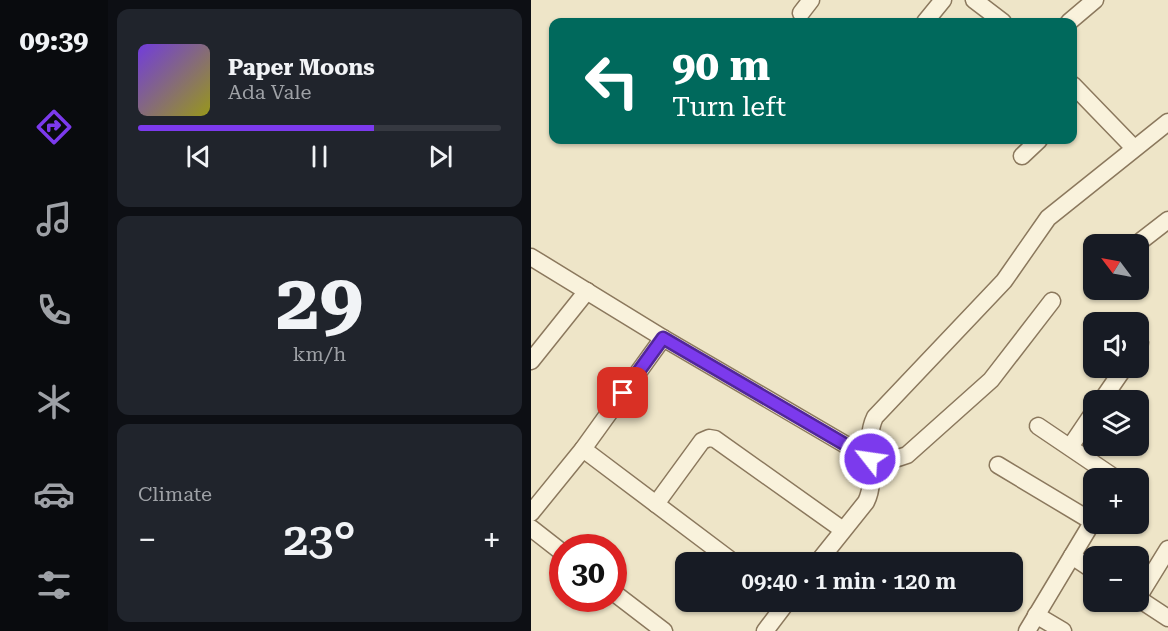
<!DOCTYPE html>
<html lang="en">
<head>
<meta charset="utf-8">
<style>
  body { margin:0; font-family:"Roboto Serif",serif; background:#20242c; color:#f1f3f6; height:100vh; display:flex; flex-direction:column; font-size:22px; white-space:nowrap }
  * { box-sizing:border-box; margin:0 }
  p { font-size:20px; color:#9ea1a6 }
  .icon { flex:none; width:33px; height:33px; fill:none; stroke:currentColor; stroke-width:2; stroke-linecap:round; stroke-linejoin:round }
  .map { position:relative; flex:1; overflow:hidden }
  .panel { display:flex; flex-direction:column; gap:9px; padding:9px; background:#0d0f14; width:423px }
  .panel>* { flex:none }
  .top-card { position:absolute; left:18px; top:18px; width:528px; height:126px; border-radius:12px; box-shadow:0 2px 4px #0004; background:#00695c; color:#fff; overflow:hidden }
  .needle { width:39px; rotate:302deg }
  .buttons { position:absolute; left:552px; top:234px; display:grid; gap:12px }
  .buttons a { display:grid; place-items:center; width:66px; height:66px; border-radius:12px; background:#171b24; box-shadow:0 2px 4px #0004; font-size:30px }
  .speed { position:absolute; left:18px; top:534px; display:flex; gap:12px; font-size:30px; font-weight:700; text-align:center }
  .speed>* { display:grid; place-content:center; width:78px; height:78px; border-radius:50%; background:#171b24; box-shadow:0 2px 4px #0004; line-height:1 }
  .speed .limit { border:9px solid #d22; background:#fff; color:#111 }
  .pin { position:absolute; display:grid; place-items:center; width:51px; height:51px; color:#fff; margin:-26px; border-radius:12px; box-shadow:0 3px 9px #0006 }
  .me { position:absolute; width:66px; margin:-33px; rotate:300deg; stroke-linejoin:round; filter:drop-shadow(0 0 4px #0008) }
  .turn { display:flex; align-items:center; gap:21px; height:126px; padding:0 24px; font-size:27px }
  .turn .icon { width:78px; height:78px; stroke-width:2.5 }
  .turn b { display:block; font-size:42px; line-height:51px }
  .big { font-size:45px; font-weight:600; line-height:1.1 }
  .panel .widget { flex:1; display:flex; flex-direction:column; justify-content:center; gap:9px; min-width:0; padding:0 21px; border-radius:12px; background:#20242c }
  .panel .dial { align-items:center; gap:0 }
  .dial b { font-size:78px; line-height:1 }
  .song { display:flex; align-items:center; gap:18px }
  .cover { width:72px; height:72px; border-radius:9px; background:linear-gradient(135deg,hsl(260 70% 55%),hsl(60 70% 35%)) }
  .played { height:6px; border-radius:3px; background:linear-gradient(90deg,#7c3aed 65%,#363941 65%) }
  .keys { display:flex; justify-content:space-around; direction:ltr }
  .heat { display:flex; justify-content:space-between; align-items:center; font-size:33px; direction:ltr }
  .trip { position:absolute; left:144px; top:552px; width:348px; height:60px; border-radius:12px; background:#171b24; box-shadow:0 2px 4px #0004; font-weight:600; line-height:60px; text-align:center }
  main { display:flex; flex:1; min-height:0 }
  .menu { display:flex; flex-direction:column; width:108px; justify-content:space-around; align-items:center; background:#090b0e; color:#9ea1a6 }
  .menu .icon { width:42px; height:42px }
  .menu .current { color:#7c3aed }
  .menu b { font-size:27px; color:#f1f3f6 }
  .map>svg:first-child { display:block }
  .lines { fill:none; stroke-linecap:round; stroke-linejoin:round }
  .minor-casing { stroke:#8b785d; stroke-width:19 }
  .minor { stroke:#f9f2dc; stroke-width:16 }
  .route-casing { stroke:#51269a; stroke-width:15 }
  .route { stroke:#7c3aed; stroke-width:10 }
</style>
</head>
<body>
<main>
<nav class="menu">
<b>09:39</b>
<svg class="icon current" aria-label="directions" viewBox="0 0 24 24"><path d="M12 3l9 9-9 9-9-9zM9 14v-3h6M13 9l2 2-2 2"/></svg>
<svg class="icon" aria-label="music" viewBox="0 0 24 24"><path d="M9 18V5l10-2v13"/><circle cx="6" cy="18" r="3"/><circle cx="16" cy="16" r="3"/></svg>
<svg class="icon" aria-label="phone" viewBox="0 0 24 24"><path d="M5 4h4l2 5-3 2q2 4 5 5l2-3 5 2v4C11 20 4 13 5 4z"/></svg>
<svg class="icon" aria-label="climate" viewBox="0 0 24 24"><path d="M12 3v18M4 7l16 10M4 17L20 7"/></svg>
<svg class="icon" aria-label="car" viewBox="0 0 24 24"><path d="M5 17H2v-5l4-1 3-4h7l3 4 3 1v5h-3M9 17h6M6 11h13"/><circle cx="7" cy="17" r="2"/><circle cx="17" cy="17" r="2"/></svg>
<svg class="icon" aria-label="filters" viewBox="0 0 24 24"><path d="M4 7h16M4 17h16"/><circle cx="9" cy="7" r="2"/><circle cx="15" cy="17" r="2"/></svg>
</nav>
<section class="panel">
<div class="widget">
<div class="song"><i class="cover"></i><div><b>Paper Moons</b><p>Ada Vale</p></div></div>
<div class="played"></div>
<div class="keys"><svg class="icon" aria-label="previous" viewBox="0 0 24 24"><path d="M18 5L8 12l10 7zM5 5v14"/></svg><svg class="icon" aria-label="pause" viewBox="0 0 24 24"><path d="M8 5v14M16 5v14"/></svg><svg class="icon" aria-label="next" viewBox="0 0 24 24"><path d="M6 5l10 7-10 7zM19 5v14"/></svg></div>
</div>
<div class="widget dial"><b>29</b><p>km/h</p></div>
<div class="widget"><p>Climate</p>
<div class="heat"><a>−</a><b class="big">23°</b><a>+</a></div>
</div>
</section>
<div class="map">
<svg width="637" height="631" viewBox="0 0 637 631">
  <rect width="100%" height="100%" fill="#eee5c8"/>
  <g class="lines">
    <defs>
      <g id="minor">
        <path d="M443,0L472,22"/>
        <path d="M270,13L280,0"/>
        <path d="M394,22L412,0"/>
        <path d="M538,22L564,0"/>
        <path d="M542,85L603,148"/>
        <path d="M491,156L508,140"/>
        <path d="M606,244L637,220"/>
        <path d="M0,257L132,338L339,459H364L376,455L460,380L521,301"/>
        <path d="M608,346L609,343"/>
        <path d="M0,361L56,291"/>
        <path d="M571,400L593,368"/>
        <path d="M507,426L584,478"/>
        <path d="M539,447L562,413"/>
        <path d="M52,449L202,562"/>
        <path d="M467,465L562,522"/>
        <path d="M125,504L171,441L178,438L184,439L312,530"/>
        <path d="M0,513L52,449L132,338"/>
        <path d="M0,528L32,553"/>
        <path d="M541,556L562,570"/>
        <path d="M287,562L335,502C348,476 331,444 344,417L473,281L517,218L637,122"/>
        <path d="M82,592L133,631"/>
        <path d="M608,596L637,549"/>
        <path d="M608,599L637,618"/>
        <path d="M505,615L532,631"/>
        <path d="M234,631L256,602"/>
        <path d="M496,631L562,521"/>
      </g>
    </defs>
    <use href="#minor" class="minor-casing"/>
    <use href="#minor" class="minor"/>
  </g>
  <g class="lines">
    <defs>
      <path id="route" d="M92,393L132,338L339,459"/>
    </defs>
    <use href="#route" class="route-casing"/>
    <use href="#route" class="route"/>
  </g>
</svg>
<div class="buttons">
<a><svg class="needle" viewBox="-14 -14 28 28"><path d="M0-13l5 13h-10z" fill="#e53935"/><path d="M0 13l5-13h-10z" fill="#9ea1a6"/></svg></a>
<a><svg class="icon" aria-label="sound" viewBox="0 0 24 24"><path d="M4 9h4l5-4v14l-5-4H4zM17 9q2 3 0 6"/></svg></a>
<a><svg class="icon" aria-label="layers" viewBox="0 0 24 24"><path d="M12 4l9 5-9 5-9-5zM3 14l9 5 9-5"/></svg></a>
<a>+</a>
<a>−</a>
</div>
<div class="speed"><div class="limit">30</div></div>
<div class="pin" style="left:92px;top:393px;background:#d93025"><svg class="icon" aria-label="arrive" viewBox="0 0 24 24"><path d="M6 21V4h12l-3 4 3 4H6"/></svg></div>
<svg class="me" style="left:339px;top:459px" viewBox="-20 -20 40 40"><circle r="17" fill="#7c3aed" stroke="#fff" stroke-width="3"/><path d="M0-11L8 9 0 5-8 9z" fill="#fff"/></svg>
<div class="trip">09:40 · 1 min · 120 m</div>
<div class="top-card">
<div class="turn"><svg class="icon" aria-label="left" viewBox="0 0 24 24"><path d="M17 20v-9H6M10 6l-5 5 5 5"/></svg><div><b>90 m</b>Turn left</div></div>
</div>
</div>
</main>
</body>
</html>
